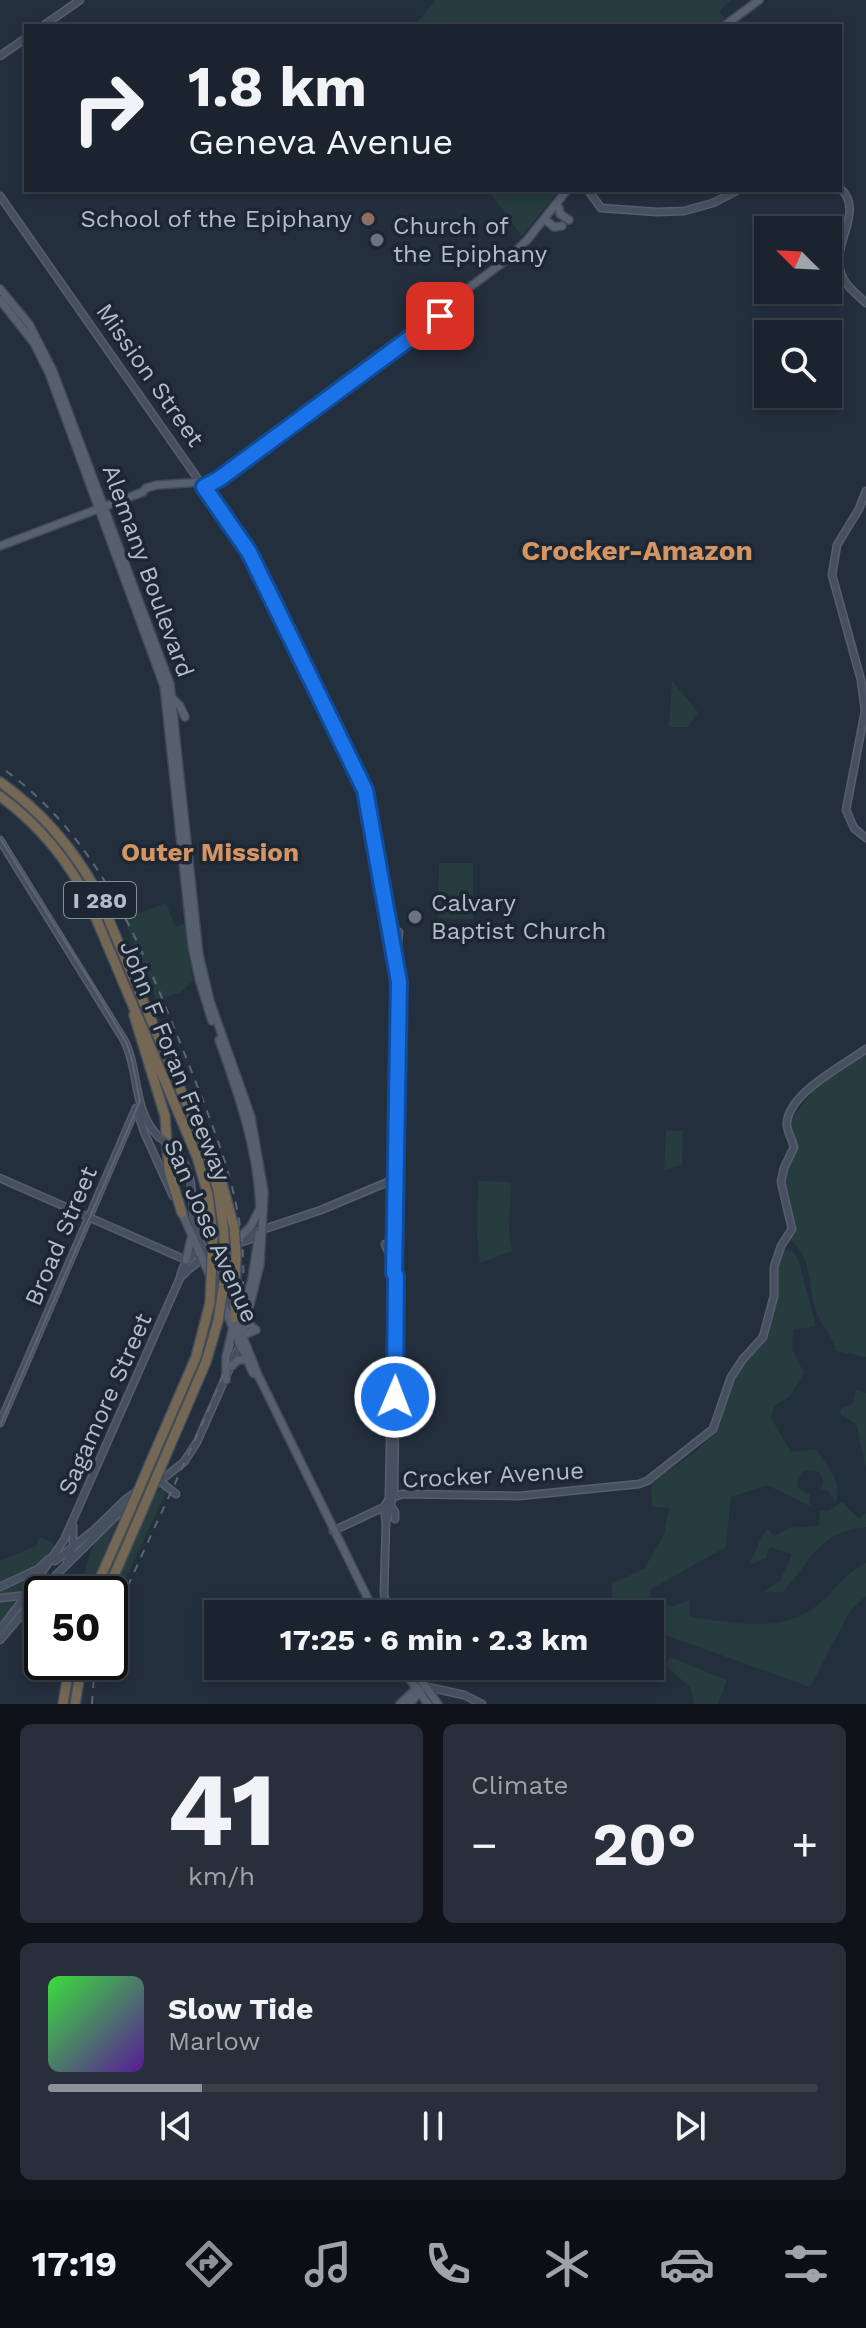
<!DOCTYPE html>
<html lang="en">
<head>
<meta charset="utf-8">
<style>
  body { margin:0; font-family:"Work Sans",sans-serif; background:#282f3a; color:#f1f3f6; height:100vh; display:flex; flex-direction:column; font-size:30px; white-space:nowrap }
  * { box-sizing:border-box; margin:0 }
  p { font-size:26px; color:#a0a4aa }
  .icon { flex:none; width:44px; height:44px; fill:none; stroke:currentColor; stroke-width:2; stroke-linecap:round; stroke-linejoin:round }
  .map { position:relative; height:1704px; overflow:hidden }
  .drawer { display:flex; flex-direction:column; gap:20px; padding:20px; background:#0f1319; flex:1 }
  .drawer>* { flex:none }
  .banner { position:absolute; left:24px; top:24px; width:818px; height:168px; border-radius:0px; box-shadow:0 4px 12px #0003,0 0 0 2px #39404a; background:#1b232e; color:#f1f3f6; overflow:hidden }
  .needle { width:52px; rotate:294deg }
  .buttons { position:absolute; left:754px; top:216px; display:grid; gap:16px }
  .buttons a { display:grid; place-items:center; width:88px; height:88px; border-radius:0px; background:#1b232e; box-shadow:0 4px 12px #0003,0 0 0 2px #39404a; font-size:40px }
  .speed { position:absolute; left:24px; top:1576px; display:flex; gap:16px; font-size:40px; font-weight:700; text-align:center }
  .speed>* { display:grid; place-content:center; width:104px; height:104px; border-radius:50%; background:#1b232e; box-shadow:0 4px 12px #0003,0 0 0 2px #39404a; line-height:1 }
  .speed .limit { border:4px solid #111; border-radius:12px; background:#fff; color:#111 }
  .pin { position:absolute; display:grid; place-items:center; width:68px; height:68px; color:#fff; margin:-34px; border-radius:16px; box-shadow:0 4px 12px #0006 }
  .me { position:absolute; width:88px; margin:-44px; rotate:1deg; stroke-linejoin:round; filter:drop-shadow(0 0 6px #0008) }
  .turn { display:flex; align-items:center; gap:28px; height:168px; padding:0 32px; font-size:36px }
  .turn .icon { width:104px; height:104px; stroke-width:2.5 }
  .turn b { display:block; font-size:56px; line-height:68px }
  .big { font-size:60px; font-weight:700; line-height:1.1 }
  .drawer .card { flex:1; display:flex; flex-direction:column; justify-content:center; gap:12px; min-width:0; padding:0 28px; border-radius:12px; background:#282f3a }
  .drawer .dial { align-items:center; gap:0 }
  .dial b { font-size:104px; line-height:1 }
  .song { display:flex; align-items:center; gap:24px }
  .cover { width:96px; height:96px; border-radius:12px; background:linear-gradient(135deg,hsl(120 70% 55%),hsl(270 70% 35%)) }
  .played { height:8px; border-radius:4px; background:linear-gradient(90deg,#8c9099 20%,#39404a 20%) }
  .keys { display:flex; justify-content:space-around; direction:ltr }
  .heat { display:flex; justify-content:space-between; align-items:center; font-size:44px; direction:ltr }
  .drawer .tiles { flex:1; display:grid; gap:20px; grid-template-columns:1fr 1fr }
  .card:last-child { grid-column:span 2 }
  .trip { position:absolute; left:204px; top:1600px; width:460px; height:80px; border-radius:0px; background:#1b232e; box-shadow:0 4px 12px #0003,0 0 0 2px #39404a; font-weight:700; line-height:80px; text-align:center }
  .menu { display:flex; height:128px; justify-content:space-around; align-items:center; background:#0b0e12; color:#a0a4aa }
  .menu .icon { width:56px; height:56px }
  .menu .active { color:#8c9099 }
  .menu b { font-size:36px; color:#f1f3f6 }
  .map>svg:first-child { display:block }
  .green { fill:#263c3f }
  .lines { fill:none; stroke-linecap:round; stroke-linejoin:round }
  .secondary-casing { stroke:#565f6c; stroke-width:9 }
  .primary-casing { stroke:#414a57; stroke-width:10 }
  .highway-casing { stroke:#434c59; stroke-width:12 }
  .secondary { stroke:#465061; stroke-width:6 }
  .primary { stroke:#56606e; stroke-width:7 }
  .highway { stroke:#746855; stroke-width:9 }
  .tram { stroke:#5a6575; stroke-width:2 }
  .rail { stroke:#5a6575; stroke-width:2; stroke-dasharray:8 8; stroke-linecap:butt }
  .secondary-bridge-casing { stroke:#565f6c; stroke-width:9; stroke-linecap:butt }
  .highway-bridge-casing { stroke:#434c59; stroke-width:12; stroke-linecap:butt }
  .secondary-bridge { stroke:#465061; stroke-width:6 }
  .highway-bridge { stroke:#746855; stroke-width:9 }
  .route-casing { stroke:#114b97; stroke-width:20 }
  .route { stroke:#1a73e8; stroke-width:14 }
  .education-dot { fill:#8d6e63; stroke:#1d2633; stroke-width:3 }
  .worship-dot { fill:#6b7280; stroke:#1d2633; stroke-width:3 }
  .labels { text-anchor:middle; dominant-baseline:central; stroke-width:7; stroke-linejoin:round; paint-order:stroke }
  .shield { fill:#1d2633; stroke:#878f9c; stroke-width:2 }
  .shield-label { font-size:22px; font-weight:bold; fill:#b4bcc9 }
  .poi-label { font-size:24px; fill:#b4bcc9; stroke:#1d2633; text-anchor:start }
  .street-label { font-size:24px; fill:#b4bcc9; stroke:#1d2633 }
  .neighbourhood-label { font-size:26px; font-weight:bold; fill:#d59563; stroke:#1d2633 }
  .quarter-label { font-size:28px; font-weight:bold; fill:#d59563; stroke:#1d2633 }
</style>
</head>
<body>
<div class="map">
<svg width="866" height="1704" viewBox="0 0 866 1704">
  <rect width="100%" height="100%" fill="#242f3e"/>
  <g class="green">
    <path d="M436,0H731L719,11L724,18L712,26H414Z"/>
    <path d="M488,190H559L522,236Z"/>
    <path d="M672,681L698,712L688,727H669Z"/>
    <path d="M439,863H473V919L438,918Z"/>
    <path d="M166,903L175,927L184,924L193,981L181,992L156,1000L124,919Z"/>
    <path d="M866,1055V1357L836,1351C834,1337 823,1328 818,1316C805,1284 817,1265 789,1238L795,1225L784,1180L796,1146L791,1131L792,1118L812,1092L827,1078Z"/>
    <path d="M666,1130L683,1131L682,1164L664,1171Z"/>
    <path d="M478,1181L511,1182L509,1232L512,1251L480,1263L477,1237Z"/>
    <path d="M783,1248L794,1253L799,1262L816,1326L793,1330L792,1349L804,1373L790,1396L774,1406L771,1418L791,1452L816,1449C825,1464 845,1484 835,1502L829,1491L821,1489L823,1481L820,1473L812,1470L802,1472L797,1482L799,1489L810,1495V1506L767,1485L731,1497L726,1547L651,1589L649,1603L674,1606L690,1600V1617C734,1622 783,1636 820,1603C839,1587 842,1575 866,1563V1596L850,1611L810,1687L654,1631L656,1628L650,1626V1614H627L612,1609V1584L645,1568L664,1534L669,1508L652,1507L651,1483L694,1453L716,1432L733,1379L742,1365L765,1340L774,1312L778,1290L777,1267Z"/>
    <path d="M856,1389L866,1393V1469L856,1424L840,1414L841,1408L852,1404Z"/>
    <path d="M162,1488L166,1492L110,1612V1599L156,1493Z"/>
    <path d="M842,1502L859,1519L866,1513V1527C817,1532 812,1560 783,1592H763L780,1581L792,1554L770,1547L766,1558L749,1565L762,1536L768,1529L774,1536L789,1528L819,1526L820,1511H828Z"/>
    <path d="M118,1519L88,1594H77L93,1546Z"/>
    <path d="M40,1537L52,1542L54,1550L0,1623V1561L36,1546Z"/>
    <path d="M670,1657L727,1680L718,1704H694L690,1687L665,1665Z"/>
  </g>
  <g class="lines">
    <defs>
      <g id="secondary">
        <path d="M43,26L80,0"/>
        <path d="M0,56L26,38"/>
        <path d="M840,188C866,211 830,245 841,273C845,286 857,294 866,303"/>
        <path d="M588,190L601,208L657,212L684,211L713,203L738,190"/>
        <path d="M0,196L249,552L365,790L399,982L389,1499L384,1507L386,1523"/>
        <path d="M866,491L859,509L837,545L832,575L861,680L865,711L846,810L854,828L866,838"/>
        <path d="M0,840L124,1040C140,1071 132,1111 159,1137"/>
        <path d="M392,947L398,942L399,932"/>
        <path d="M137,1110L144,1132L173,1196"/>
        <path d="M175,1149C201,1179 186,1205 199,1238C208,1264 223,1287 232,1313"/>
        <path d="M0,1178L186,1260"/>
        <path d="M238,1238L321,1210L395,1179"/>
        <path d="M385,1244L393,1263"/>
        <path d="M182,1276C204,1253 222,1249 251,1239"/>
        <path d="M0,1423L136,1108"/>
        <path d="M161,1482L176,1494"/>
        <path d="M389,1499L402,1494L519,1496L639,1484L647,1481L713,1429L731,1377L743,1359L763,1337L774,1296V1267L781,1246L792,1229L781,1182L784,1168L794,1147C792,1138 786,1131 787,1122C790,1092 844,1065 866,1049"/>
        <path d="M391,1506L395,1512V1519"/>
        <path d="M333,1531L384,1507"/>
        <path d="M55,1561L94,1530L125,1500L154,1479"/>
        <path d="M67,1561L73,1548V1526"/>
        <path d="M38,1578L64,1540L180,1278C185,1251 204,1249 227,1242"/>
        <path d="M0,1587L38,1569L49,1559"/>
        <path d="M0,1598L27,1595"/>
        <path d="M387,1614L384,1592L386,1523L394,1491L396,1348"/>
        <path d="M0,1630L39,1578"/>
        <path d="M0,1640L47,1584L116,1516L184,1462L197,1442L240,1345"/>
        <path d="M423,1686L464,1695L482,1704"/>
      </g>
      <g id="primary">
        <path d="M724,26L759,0"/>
        <path d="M559,208L560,214L569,220"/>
        <path d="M548,222L554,227L562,226"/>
        <path d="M0,289L29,324L53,371L170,684L199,955L210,1001L251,1117L264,1192L260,1264L240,1345"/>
        <path d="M0,300L34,343L49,373L164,686L192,946L199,979L212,1021"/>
        <path d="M373,365L463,298"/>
        <path d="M0,546L143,492L146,488L157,485L204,482L212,479L509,258L528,239L567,190"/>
        <path d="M173,699L180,706L185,717"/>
        <path d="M219,1040C239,1096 258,1149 260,1209"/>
        <path d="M182,1213L245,1355L253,1373L258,1375L372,1607L373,1614"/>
        <path d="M239,1238L251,1226L260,1208"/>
        <path d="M186,1260L191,1239"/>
        <path d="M242,1336L256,1330L250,1325L248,1319"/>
        <path d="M243,1337L258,1375"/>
        <path d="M239,1343L238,1330L252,1279L259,1234"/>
        <path d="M232,1366L238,1360H247"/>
        <path d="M226,1380V1357L233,1327"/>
        <path d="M400,1666L428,1704"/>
        <path d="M411,1666L438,1704"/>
        <path d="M400,1704L417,1688"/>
        <path d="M410,1704L420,1691"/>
      </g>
      <g id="highway">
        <path d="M0,782C41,811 73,848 97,892L204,1145L218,1190L224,1232"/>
        <path d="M0,796C38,824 69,861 90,904L197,1157L208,1195L213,1236"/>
        <path d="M134,1015L165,1116L169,1171L182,1213"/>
        <path d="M216,1161L234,1227"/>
        <path d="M235,1318L236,1252"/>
        <path d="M166,1455L206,1362L218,1321"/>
        <path d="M148,1468L196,1357L210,1303"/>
        <path d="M93,1594L124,1524"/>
        <path d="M106,1594L142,1511"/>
        <path d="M63,1704L70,1662"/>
        <path d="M75,1704L82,1662"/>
      </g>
    </defs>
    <use href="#secondary" class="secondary-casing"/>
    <use href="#primary" class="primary-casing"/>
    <use href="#highway" class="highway-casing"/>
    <use href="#secondary" class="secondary"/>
    <use href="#primary" class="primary"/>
    <use href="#highway" class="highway"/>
    <path class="tram" d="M0,838L91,983L127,1044L132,1060L140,1101L0,1425"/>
    <g class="rail">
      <path d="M6,771C103,842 144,953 187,1060C220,1144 256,1226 239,1318C230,1366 208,1410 188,1455C162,1512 135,1569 110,1626"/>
      <path d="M92,1704L95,1662"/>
    </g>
    <defs>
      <path id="secondary-bridge" d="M159,1137L175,1149"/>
      <g id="highway-bridge">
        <path d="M234,1227L236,1252"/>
        <path d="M210,1303L213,1236"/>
        <path d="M218,1321L225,1276L224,1232"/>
        <path d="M142,1511L166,1455"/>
        <path d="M124,1524L148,1468"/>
      </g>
    </defs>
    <use href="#secondary-bridge" class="secondary-bridge-casing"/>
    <use href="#highway-bridge" class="highway-bridge-casing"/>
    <use href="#secondary-bridge" class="secondary-bridge"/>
    <use href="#highway-bridge" class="highway-bridge"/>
  </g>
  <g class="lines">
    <defs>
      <path id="route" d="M395,1397L396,1276L394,1273L399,982L365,790L249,552L204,487L219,479L440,316"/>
    </defs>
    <use href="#route" class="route-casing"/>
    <use href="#route" class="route"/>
  </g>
  <circle class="education-dot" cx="368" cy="219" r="8"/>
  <g class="worship-dot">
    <circle cx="377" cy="240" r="8"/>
    <circle cx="415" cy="917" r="8"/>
  </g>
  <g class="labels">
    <rect class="shield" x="64" y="882" width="72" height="36" rx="6"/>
    <g class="shield-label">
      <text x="100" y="900">I 280</text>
    </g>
    <g class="poi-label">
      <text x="352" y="219" text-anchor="end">School of the Epiphany</text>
      <text x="393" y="226">Church of<tspan x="393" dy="28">the Epiphany</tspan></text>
      <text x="431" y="903">Calvary<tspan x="431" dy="28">Baptist Church</tspan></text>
    </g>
    <g class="street-label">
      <text transform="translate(150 375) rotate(55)">Mission Street</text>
      <text transform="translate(148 571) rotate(70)">Alemany Boulevard</text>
      <text transform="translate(175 1061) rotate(68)">John F Foran Freeway</text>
      <text transform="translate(211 1231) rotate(66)">San Jose Avenue</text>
      <text transform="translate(61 1236) rotate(-67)">Broad Street</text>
      <text transform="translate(105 1404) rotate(-66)">Sagamore Street</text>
      <text transform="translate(493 1475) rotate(-3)">Crocker Avenue</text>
    </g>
    <g class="neighbourhood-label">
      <text x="210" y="852">Outer Mission</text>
    </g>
    <g class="quarter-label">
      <text x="637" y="550">Crocker-Amazon</text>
    </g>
  </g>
</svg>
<div class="buttons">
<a><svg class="needle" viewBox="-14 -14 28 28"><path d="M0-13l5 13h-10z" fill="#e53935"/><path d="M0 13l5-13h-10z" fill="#a0a4aa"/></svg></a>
<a><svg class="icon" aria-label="search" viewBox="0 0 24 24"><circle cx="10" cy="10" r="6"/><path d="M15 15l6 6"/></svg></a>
</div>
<div class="speed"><div class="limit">50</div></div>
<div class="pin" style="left:440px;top:316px;background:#d93025"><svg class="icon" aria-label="arrive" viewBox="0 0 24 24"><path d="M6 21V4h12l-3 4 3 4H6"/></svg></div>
<svg class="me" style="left:395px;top:1397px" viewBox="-20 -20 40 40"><circle r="17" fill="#1a73e8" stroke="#fff" stroke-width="3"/><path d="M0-11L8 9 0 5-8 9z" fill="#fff"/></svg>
<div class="trip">17:25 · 6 min · 2.3 km</div>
<div class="banner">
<div class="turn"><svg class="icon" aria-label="right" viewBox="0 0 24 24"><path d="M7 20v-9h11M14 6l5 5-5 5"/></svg><div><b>1.8 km</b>Geneva Avenue</div></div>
</div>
</div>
<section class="drawer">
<div class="tiles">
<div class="card dial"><b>41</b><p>km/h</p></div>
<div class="card"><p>Climate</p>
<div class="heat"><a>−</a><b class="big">20°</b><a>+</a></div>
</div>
<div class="card">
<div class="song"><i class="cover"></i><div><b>Slow Tide</b><p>Marlow</p></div></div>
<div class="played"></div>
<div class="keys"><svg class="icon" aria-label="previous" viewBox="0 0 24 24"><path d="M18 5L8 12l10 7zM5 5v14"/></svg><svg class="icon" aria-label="pause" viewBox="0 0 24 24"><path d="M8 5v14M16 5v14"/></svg><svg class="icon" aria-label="next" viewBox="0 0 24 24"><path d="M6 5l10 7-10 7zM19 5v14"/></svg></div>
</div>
</div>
</section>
<nav class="menu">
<b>17:19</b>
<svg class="icon active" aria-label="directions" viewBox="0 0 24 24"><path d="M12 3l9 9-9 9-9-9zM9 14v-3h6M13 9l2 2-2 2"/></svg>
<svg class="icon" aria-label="music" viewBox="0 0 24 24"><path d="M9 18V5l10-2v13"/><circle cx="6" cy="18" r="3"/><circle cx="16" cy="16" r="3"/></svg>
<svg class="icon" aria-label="phone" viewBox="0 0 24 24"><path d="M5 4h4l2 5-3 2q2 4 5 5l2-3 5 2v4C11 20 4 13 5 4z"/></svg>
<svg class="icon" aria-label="climate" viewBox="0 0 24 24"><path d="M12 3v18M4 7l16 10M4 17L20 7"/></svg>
<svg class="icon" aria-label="car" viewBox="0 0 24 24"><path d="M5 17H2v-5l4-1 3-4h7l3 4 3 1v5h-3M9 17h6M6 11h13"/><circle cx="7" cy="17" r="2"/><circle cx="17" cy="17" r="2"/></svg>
<svg class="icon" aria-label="filters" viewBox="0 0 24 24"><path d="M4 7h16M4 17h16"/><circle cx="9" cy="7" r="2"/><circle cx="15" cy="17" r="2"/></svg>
</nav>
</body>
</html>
